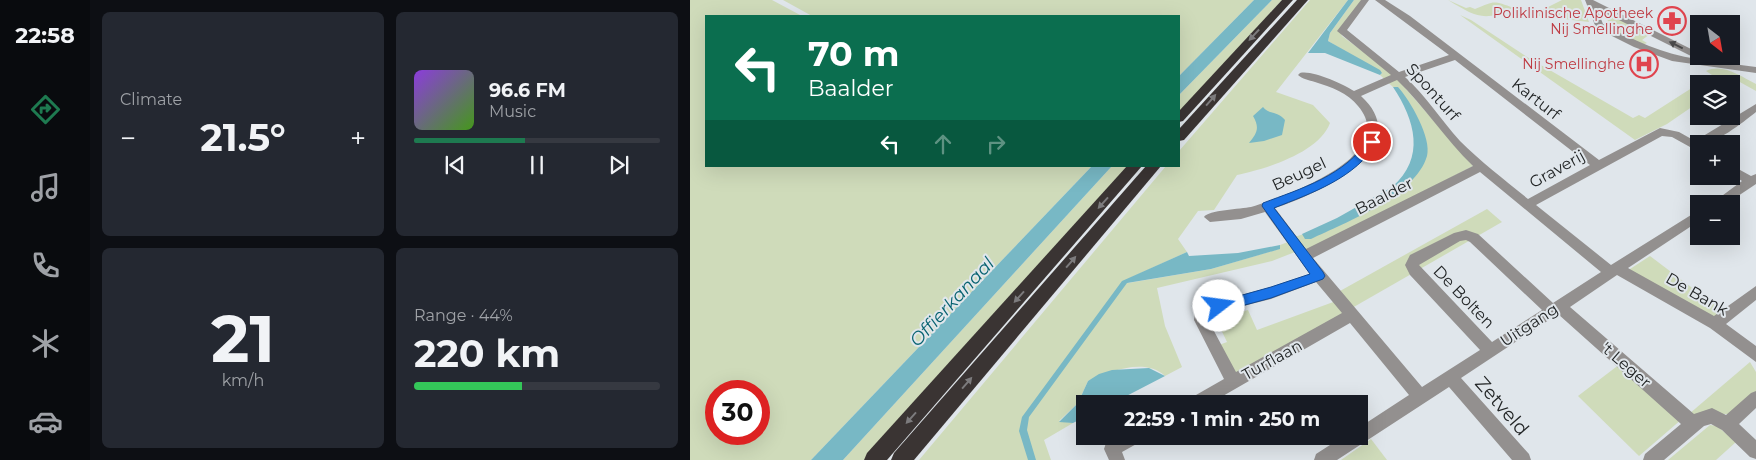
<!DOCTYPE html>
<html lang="en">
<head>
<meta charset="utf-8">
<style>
  body { margin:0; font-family:Montserrat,sans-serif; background:#242831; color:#f1f3f6; height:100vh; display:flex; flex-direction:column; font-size:19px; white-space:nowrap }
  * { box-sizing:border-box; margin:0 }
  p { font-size:16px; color:#9ea1a6 }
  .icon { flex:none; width:28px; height:28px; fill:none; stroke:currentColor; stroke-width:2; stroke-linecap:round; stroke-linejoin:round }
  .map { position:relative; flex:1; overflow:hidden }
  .sheet { display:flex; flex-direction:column; gap:12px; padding:12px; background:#0d0f14; width:600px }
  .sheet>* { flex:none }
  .banner { position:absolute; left:15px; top:15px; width:475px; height:152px; border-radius:0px; box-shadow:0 5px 20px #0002; background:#0b6e4f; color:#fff; overflow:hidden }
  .needle { width:32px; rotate:149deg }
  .controls { position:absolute; left:1000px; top:15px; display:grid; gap:10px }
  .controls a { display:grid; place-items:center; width:50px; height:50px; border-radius:0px; background:#171b24; box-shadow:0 5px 20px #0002; font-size:25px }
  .speed { position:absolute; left:15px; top:380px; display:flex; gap:10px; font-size:25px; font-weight:700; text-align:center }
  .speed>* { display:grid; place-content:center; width:65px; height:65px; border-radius:50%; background:#171b24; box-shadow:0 5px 20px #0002; line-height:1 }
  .speed .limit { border:8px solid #d22; background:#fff; color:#111 }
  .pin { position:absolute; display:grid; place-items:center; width:42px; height:42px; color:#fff; margin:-21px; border:2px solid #fff; border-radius:50%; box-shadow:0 1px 5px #0007 }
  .me { position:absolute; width:55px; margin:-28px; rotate:75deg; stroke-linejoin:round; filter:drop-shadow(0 0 4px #0008) }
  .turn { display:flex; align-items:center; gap:18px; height:105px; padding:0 20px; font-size:22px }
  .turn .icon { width:65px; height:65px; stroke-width:2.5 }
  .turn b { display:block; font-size:35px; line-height:42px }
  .lanes { display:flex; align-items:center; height:48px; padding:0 20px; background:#0003; justify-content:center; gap:25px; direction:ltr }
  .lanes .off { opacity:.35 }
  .big { font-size:38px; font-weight:700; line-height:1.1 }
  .sheet .card { flex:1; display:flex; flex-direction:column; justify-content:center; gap:8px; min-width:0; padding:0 18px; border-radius:8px; background:#242831 }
  .sheet .dial { align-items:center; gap:0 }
  .dial b { font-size:65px; line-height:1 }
  .song { display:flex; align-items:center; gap:15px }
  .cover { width:60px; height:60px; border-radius:8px; background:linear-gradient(135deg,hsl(270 70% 55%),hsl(100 70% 35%)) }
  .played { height:5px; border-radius:2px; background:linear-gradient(90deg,#1e7a50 45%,#363941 45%) }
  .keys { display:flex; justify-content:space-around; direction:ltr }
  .heat { display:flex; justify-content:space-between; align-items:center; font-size:28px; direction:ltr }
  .charge { height:8px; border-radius:4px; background:linear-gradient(90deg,#34c759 44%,#363941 0) }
  .sheet .tiles { flex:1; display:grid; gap:12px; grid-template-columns:repeat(2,1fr) }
  .trip { position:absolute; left:386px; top:395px; width:292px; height:50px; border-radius:0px; background:#171b24; box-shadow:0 5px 20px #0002; font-weight:700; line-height:50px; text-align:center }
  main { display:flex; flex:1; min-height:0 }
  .menu { display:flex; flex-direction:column; width:90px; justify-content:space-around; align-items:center; background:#090b0e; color:#9ea1a6 }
  .menu .icon { width:35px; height:35px }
  .menu .selected { color:#1e7a50 }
  .menu b { font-size:22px; color:#f1f3f6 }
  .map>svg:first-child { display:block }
  .green { fill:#cfdbba; fill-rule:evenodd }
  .water { fill:#78b8c5 }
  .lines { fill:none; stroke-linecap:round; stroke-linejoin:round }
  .minor { fill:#93908f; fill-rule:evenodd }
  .highway { fill:#3a3433; fill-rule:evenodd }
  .oneway { fill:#7c7b7d }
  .oneway2 { fill:#4a4a4b }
  .route { fill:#1a73e8; stroke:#114b97 }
  .labels { text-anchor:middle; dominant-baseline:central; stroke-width:4; stroke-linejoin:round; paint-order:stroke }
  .far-health-label { font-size:14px; fill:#be3a42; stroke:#e0e6eb; text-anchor:end }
  .street-label { font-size:16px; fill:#222526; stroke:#e0e6eb }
  .water-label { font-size:18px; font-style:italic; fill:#086371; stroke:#e0e6eb }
  .near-street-label { font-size:19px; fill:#222526; stroke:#e0e6eb }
</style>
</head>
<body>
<main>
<nav class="menu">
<b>22:58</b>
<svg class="icon selected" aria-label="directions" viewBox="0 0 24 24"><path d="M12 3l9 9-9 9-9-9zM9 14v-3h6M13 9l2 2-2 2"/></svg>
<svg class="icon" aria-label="music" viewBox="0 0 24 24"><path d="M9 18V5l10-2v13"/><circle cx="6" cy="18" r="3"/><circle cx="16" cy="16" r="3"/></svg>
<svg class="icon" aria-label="phone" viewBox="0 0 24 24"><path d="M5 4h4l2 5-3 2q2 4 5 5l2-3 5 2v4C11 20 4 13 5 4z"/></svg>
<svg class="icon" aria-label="climate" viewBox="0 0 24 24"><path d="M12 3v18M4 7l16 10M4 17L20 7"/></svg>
<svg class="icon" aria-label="car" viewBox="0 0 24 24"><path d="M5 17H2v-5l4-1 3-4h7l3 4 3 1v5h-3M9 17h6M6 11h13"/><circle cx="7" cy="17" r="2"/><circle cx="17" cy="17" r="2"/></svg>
</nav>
<section class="sheet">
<div class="tiles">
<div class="card"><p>Climate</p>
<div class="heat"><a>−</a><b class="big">21.5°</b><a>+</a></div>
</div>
<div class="card">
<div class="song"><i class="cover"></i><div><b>96.6 FM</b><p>Music</p></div></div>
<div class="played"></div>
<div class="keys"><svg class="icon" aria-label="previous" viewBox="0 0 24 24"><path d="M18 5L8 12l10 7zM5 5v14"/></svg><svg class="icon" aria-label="pause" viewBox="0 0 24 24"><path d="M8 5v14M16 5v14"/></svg><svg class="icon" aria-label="next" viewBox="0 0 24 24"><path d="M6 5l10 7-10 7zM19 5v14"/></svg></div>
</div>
<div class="card dial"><b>21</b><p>km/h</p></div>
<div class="card"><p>Range · 44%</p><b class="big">220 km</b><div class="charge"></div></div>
</div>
</section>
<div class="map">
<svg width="1066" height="460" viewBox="0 0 1066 460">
  <rect width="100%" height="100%" fill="#e0e6eb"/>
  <g class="green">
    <path d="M0,0H82L112,16H16V166H402L121,460H0ZM26,391H69V434H26Z"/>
    <path d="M93,0H564L489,76V16H122Z"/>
    <path d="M582,0H592L489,113V95Z"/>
    <path d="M620,0H658L586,92L623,105L640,123C629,153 575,169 547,175L524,210L508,211L488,239L497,252L440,278L438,283L521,269L589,249L590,245L598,242L605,252L582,261L467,288L475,326L492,367L475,376C455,357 418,372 398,381L388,403L369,421L383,423L354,440L361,460H229L476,166H489V151Z"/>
    <path d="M664,0H672L651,33L652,36L703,74L783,166L619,251L613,250L604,237L658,221L689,205L716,186L737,155L708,87H703L690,75L692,73L638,41L640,33Z"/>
    <path d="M758,0L776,8L780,7L785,9C805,1 802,0 824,8C794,22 786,17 758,0Z"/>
    <path d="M872,0H891L899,22L848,16L840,11L846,9L848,12Z"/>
    <path d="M914,12L960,34L952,40L957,43L952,45L922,30Z"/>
    <path d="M770,15L781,20L837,57L943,118L949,115L955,118L1022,75L1016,71C1033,63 1050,76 1066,84V91L1048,81L1009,84V102L977,124L945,140Z"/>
    <path d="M422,166H440L174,460H153Z"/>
    <path d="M797,209L812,222L662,308L650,291Z"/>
    <path d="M960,256L1034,312L1024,319L937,271Z"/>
    <path d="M646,301L656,313L545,377L529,345L537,342L526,319L558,310L567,330Z"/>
    <path d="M1060,362L1066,372V395L1044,414H999Z"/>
    <path d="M930,364L992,419L949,456L888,396Z"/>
    <path d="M1020,425L1027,426L1046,442L1026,460H978Z"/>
    <path d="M681,439L697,460H651Z"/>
  </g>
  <g class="water">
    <path d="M564,0H582L489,95V76Z"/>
    <path d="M658,0H664L640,33L638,41L690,70L692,73L690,75L635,53H618Z"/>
    <path d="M703,87H708C720,100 742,138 737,156C726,195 655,223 621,239H615L612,234L647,218L702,187C736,158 725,120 703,87Z"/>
    <path d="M573,107C578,114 589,112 595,120L592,135L574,141L559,143C567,133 570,128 563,116Z"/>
    <path d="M402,166H422L153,460H121Z"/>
    <path d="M590,245V249L521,269L437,283L339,417L337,430L346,460H338L329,431L332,417L432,281L497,252L499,256L548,253Z"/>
    <path d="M459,368L475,376L421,404H395V417L383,423L369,422L388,403L398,381L409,374L422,370Z"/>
  </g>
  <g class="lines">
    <g class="minor">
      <path d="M671,0H679L657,30L709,72L759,55L685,0H695L720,16L909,160L970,128L989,132L1005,141L1066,104V112C1052,123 1026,144 1009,144V152L982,137L972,136L846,205L921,265L1009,210V221L938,268L1024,316L1066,286V300L1036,324L1066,346V362L1020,328L927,275L880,307L1004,414L1022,408L1036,415L1061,393L1066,391V408L1049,424L1066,440V459L1060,457L1032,430L1021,424L1014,426L974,460H953L955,454L991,424L868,314L771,378L839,454L841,460H822L759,387L647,460H624L626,454L654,436H670V427L719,395L660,323L519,404H496L499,399L534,379L504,320L506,307L581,287L620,274L575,212L551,219L520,222L514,217C518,210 551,209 561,207C594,197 711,156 668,106C658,93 641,87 625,82C619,80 612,79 608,75L610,73C623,70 652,84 664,91L701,75L647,31ZM765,60L900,165L838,199C815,180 791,162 770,141C751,120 736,96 715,77ZM707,80C735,107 755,139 783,166L616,249L585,208C625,195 729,149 671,96ZM790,172L911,272L863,303L788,234L776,230L764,233L720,255L715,265L720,275L790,350L732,387L623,258ZM776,240L780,242L852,310L802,342L729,265L770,241ZM626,282L652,313L546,372L518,320V315L581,299Z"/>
      <path d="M895,0H903L1009,53V56H1016L1020,61L1066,67V73L982,61L944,47L906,28ZM907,9L1007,59C973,54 943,40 913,24Z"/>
      <path d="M1041,165L1061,176L1066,174V184L1036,204H1021L1052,181L1041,174Z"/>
      <path d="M428,436H452L450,442L432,452L435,460H419L414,449L416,443Z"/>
    </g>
    <g class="highway">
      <path d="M592,0H603L493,121L489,122V111Z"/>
      <path d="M607,0H618L494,140L489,141V129Z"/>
      <path d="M437,166H452L197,460H174L177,453Z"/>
      <path d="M456,166H471L224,460H201L204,453Z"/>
    </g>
  </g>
  <defs><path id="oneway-solid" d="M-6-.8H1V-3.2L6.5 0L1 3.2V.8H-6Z" transform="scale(1.25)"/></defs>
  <g class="oneway">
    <use href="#oneway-solid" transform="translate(564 35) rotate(133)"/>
    <use href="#oneway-solid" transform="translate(521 100) rotate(-49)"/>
    <use href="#oneway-solid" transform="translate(413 203) rotate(132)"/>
    <use href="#oneway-solid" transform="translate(381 262) rotate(-49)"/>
    <use href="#oneway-solid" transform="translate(329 297) rotate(132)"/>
    <use href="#oneway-solid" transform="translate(277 383) rotate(-49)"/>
    <use href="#oneway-solid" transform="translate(221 418) rotate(132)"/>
  </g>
  <use class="oneway2" href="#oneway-solid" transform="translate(986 45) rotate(-154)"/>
  <path class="route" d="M682,138L687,142C666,178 622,193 584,208L633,272L635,276L633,279L581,298L529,312L524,310L522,306L524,303L581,287L620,274L572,206L573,203C610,189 657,175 678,139Z"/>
  <defs>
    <symbol id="pharmacy-ring" viewBox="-11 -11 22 22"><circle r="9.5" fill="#e0e6eb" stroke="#e0444e" stroke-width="1.5"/><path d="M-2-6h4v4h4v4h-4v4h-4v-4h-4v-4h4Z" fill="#e0444e"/></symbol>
    <symbol id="hospital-ring" viewBox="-11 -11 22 22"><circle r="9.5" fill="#e0e6eb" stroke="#e0444e" stroke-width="1.5"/><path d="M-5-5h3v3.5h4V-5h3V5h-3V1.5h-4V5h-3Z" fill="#e0444e"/></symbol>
  </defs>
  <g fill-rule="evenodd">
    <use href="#pharmacy-ring" x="966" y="5" width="32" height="32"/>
    <use href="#hospital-ring" x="938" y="48" width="32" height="32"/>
  </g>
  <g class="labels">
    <g class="far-health-label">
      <text x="963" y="13">Poliklinische Apotheek<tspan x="963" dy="16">Nij Smellinghe</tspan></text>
      <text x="935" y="64">Nij Smellinghe</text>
    </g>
    <g class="street-label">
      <text transform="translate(743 92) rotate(48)">Sponturf</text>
      <text transform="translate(846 99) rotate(38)">Karturf</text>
      <text transform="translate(867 169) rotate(-29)">Graverij</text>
      <text transform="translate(609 174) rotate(-25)">Beugel</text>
      <text transform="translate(694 196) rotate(-27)">Baalder</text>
      <text transform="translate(1007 294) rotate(30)">De Bank</text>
      <text transform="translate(774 297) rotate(46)">De Bolten</text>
      <text transform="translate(839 325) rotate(-33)">Uitgang</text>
      <text transform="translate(582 360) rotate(-29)">Turflaan</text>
      <text transform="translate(936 365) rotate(41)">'t Leger</text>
    </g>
    <g class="water-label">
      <text transform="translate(262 302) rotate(-47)">Offierkanaal</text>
    </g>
    <g class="near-street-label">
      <text transform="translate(812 406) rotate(49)">Zetveld</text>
    </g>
  </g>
</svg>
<div class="controls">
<a><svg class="needle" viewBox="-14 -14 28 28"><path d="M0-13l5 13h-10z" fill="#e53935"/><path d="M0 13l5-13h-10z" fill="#9ea1a6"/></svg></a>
<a><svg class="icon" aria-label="layers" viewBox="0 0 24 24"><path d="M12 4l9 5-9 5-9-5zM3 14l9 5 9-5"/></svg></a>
<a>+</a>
<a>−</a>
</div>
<div class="speed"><div class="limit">30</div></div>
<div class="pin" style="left:682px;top:142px;background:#d93025"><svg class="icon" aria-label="arrive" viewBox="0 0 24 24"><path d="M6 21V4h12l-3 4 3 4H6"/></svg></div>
<svg class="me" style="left:529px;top:306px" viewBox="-20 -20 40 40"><circle r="19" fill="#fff"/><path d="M0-13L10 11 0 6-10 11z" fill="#1a73e8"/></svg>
<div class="trip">22:59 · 1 min · 250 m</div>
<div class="banner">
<div class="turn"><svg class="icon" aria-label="left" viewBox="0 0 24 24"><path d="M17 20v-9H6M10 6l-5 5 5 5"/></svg><div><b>70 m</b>Baalder</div></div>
<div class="lanes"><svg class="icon" aria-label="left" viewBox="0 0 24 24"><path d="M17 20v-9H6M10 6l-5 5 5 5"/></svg><svg class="icon off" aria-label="ahead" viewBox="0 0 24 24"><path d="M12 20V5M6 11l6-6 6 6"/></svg><svg class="icon off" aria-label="right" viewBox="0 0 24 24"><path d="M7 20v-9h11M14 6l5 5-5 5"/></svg></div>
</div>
</div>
</main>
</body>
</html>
